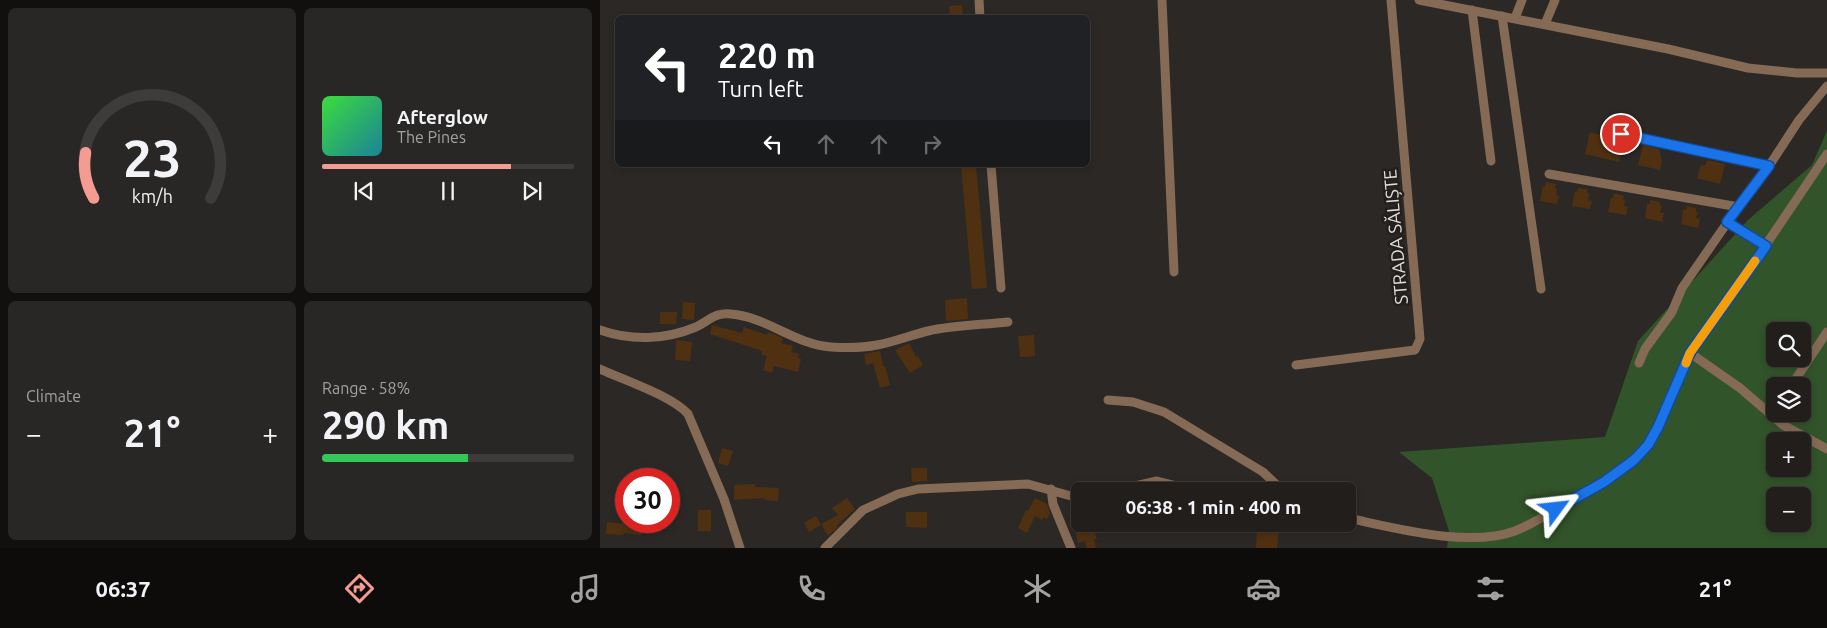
<!DOCTYPE html>
<html lang="en">
<head>
<meta charset="utf-8">
<style>
  body { margin:0; font-family:Ubuntu,sans-serif; background:#292725; color:#f1f3f6; height:100vh; display:flex; flex-direction:column; font-size:19px; white-space:nowrap }
  * { box-sizing:border-box; margin:0 }
  p { font-size:16px; color:#a2a2a3 }
  .icon { flex:none; width:28px; height:28px; fill:none; stroke:currentColor; stroke-width:2; stroke-linecap:round; stroke-linejoin:round }
  .map { position:relative; flex:1; overflow:hidden }
  .sheet { display:flex; flex-direction:column; gap:8px; padding:8px; background:#12100f; width:600px }
  .sheet>* { flex:none }
  .top-card { position:absolute; left:15px; top:15px; width:475px; height:152px; border-radius:8px; box-shadow:0 2px 8px #0003,0 0 0 1px #3e3c3b; background:#202124; color:#fff; overflow:hidden }
  .buttons { position:absolute; left:1166px; top:322px; display:grid; gap:10px }
  .buttons a { display:grid; place-items:center; width:45px; height:45px; border-radius:8px; background:#211e1c; box-shadow:0 2px 8px #0003,0 0 0 1px #3e3c3b; font-size:25px }
  .speed { position:absolute; left:15px; top:468px; display:flex; gap:10px; font-size:25px; font-weight:700; text-align:center }
  .speed>* { display:grid; place-content:center; width:65px; height:65px; border-radius:50%; background:#211e1c; box-shadow:0 2px 8px #0003,0 0 0 1px #3e3c3b; line-height:1 }
  .speed .limit { border:8px solid #d22; background:#fff; color:#111 }
  .pin { position:absolute; display:grid; place-items:center; width:42px; height:42px; color:#fff; margin:-21px; border:2px solid #fff; border-radius:50%; box-shadow:0 1px 5px #0007 }
  .me { position:absolute; width:55px; margin:-28px; rotate:60deg; stroke-linejoin:round; filter:drop-shadow(0 0 4px #0008) }
  .turn { display:flex; align-items:center; gap:18px; height:105px; padding:0 20px; font-size:22px }
  .turn .icon { width:65px; height:65px; stroke-width:2.5 }
  .turn b { display:block; font-size:35px; line-height:42px }
  .lanes { display:flex; align-items:center; height:48px; padding:0 20px; background:#0003; justify-content:center; gap:25px; direction:ltr }
  .lanes .off { opacity:.35 }
  .big { font-size:38px; font-weight:700; line-height:1.1 }
  .sheet .tile { flex:1; display:flex; flex-direction:column; justify-content:center; gap:8px; min-width:0; padding:0 18px; border-radius:8px; background:#292725 }
  .sheet .dial { align-items:center; gap:0 }
  .dial svg { height:130px; overflow:visible; fill:none; stroke:#3e3c3b; stroke-width:7; stroke-linecap:round; text-anchor:middle }
  .dial text { fill:#f1f3f6; stroke:none }
  .song { display:flex; align-items:center; gap:15px }
  .cover { width:60px; height:60px; border-radius:8px; background:linear-gradient(135deg,hsl(120 70% 55%),hsl(190 70% 35%)) }
  .played { height:5px; border-radius:2px; background:linear-gradient(90deg,#f59c92 75%,#3e3c3b 75%) }
  .keys { display:flex; justify-content:space-around; direction:ltr }
  .heat { display:flex; justify-content:space-between; align-items:center; font-size:28px; direction:ltr }
  .charge { height:8px; border-radius:4px; background:linear-gradient(90deg,#34c759 58%,#3e3c3b 0) }
  .sheet .tiles { flex:1; display:grid; gap:8px; grid-template-columns:repeat(2,1fr) }
  .trip { position:absolute; left:471px; top:482px; width:285px; height:50px; border-radius:8px; background:#211e1c; box-shadow:0 2px 8px #0003,0 0 0 1px #3e3c3b; font-weight:700; line-height:50px; text-align:center }
  .menu { display:flex; height:80px; justify-content:space-around; align-items:center; background:#0d0c0b; color:#a2a2a3 }
  .menu .icon { width:35px; height:35px }
  .menu .current { color:#f59c92 }
  .menu b { font-size:22px; color:#f1f3f6 }
  main { display:flex; flex:1; min-height:0 }
  .map>svg:first-child { display:block }
  .green { fill:#32542a; fill-rule:evenodd }
  .building { fill:#4f3111 }
  .lines { fill:none; stroke-linecap:round; stroke-linejoin:round }
  .street { stroke:#856a55; stroke-width:9 }
  .route-casing { stroke:#114b97; stroke-width:12 }
  .route { stroke:#1a73e8; stroke-width:9 }
  .slow { stroke:#f59e0b; stroke-width:9 }
  .labels { text-anchor:middle; dominant-baseline:central; stroke-width:5; stroke-linejoin:round; paint-order:stroke }
  .street-label { font-size:18px; fill:#e0dedc; stroke:#221f1c }
</style>
</head>
<body>
<main>
<section class="sheet">
<div class="tiles">
<div class="tile dial"><svg viewBox="0 0 100 80">
<path d="M14 69A42 42 0 1 1 86 69"/>
<path d="M14 69A42 42 0 0 1 9 41" stroke="#f59c92"/>
<text x="50" y="56" font-size="32" font-weight="700">23</text>
<text x="50" y="72" font-size="11">km/h</text>
</svg></div>
<div class="tile">
<div class="song"><i class="cover"></i><div><b>Afterglow</b><p>The Pines</p></div></div>
<div class="played"></div>
<div class="keys"><svg class="icon" aria-label="previous" viewBox="0 0 24 24"><path d="M18 5L8 12l10 7zM5 5v14"/></svg><svg class="icon" aria-label="pause" viewBox="0 0 24 24"><path d="M8 5v14M16 5v14"/></svg><svg class="icon" aria-label="next" viewBox="0 0 24 24"><path d="M6 5l10 7-10 7zM19 5v14"/></svg></div>
</div>
<div class="tile"><p>Climate</p>
<div class="heat"><a>−</a><b class="big">21°</b><a>+</a></div>
</div>
<div class="tile"><p>Range · 58%</p><b class="big">290 km</b><div class="charge"></div></div>
</div>
</section>
<div class="map">
<svg width="1227" height="548" viewBox="0 0 1227 548">
  <rect width="100%" height="100%" fill="#2c2825"/>
  <path class="green" d="M1227,131V548H847L849,531L832,478L799,452L1005,437L1038,341L1148,220L1212,165ZM1175,331H1202V359H1175ZM1175,386H1202V414H1175ZM1175,441H1202V469H1175ZM1175,496H1202V524H1175Z"/>
  <g class="building">
    <path d="M362,5L363,17H350L349,6Z"/>
    <path d="M990,132L1024,141L1019,162L985,154Z"/>
    <path d="M1043,145L1059,149L1062,161L1060,170L1038,165Z"/>
    <path d="M1107,160L1125,164L1120,184L1097,178L1101,165L1105,166Z"/>
    <path d="M361,165H376L387,288L372,289Z"/>
    <path d="M946,182L956,184L955,188L957,189L956,195L959,196L957,204L940,201L943,186L945,187Z"/>
    <path d="M978,188L988,189L987,193L990,194L988,200L992,201L990,209L972,206L975,191L977,192Z"/>
    <path d="M1014,193L1024,196L1023,199L1025,200L1024,206L1028,207L1026,215L1008,212L1011,197L1013,198Z"/>
    <path d="M1050,200L1060,202V206H1062L1060,213H1064L1062,222L1045,218L1047,204H1050Z"/>
    <path d="M1087,206L1096,208V212H1098L1096,218L1100,219L1098,228L1081,224L1083,210H1086Z"/>
    <path d="M367,298L368,319L346,321L345,300Z"/>
    <path d="M83,302L95,303L94,320L82,319Z"/>
    <path d="M60,312H77L76,324H60Z"/>
    <path d="M112,325L142,333L144,327L167,335L168,332L183,338L181,343L193,346L191,352L199,354L198,358L201,359L198,372L174,366L172,373L163,370L167,356L161,354L162,351L110,334Z"/>
    <path d="M434,335L435,356L420,357L418,336Z"/>
    <path d="M76,340L92,342L90,361L75,360Z"/>
    <path d="M309,343L316,357L318,356L323,365L310,373L295,350Z"/>
    <path d="M280,351L283,366H285L290,385L280,388L273,363L266,365L264,354Z"/>
    <path d="M122,448L133,451L128,466L118,463Z"/>
    <path d="M311,468H327V481L312,482Z"/>
    <path d="M155,484V487L179,488L178,501L164,500L165,498L134,500V485Z"/>
    <path d="M247,498L255,509L237,525L238,527L228,536L221,524L238,515L232,508Z"/>
    <path d="M435,498L447,504L450,513L447,519L444,517L442,520L435,516L427,533L418,528L426,510L428,511Z"/>
    <rect x="98" y="510" width="13" height="21"/>
    <path d="M306,512H327V528L306,527Z"/>
    <path d="M216,516L221,525L209,532L204,523Z"/>
    <path d="M7,522L26,524V522L43,524L41,535L24,533L23,535L6,534Z"/>
    <path d="M493,524H523L524,527L495,534L497,539H494L496,548H487L485,541L478,543L475,528Z"/>
    <path d="M657,529H679L677,548H656Z"/>
  </g>
  <g class="lines">
    <g class="street">
      <path d="M379,0L380,18"/>
      <path d="M562,0L574,272"/>
      <path d="M819,0L1068,49L1148,68L1197,73H1227"/>
      <path d="M872,10L891,161"/>
      <path d="M902,16L941,289"/>
      <path d="M915,18L922,0"/>
      <path d="M945,24L955,0"/>
      <path d="M1021,134L1169,166"/>
      <path d="M391,165L401,288"/>
      <path d="M949,174L1139,207"/>
      <path d="M1127,223L1166,245"/>
      <path d="M0,330C31,341 65,340 96,327C109,321 115,312 131,314C167,317 194,344 231,347C247,348 262,348 277,345C294,342 311,335 328,331C354,325 381,325 408,322"/>
      <path d="M1090,353L1140,388L1183,425L1227,449"/>
      <path d="M1039,363L1045,349L1072,312L1082,288L1127,223L1169,166L1199,120L1227,86"/>
      <path d="M696,365L815,350L820,339L791,0"/>
      <path d="M0,369C24,380 72,396 88,414L124,499L140,548"/>
      <path d="M1191,386L1227,332"/>
      <path d="M508,400L533,402L564,412L663,472L680,488V491"/>
      <path d="M451,489L453,504L471,548"/>
      <path d="M513,491L557,481L597,491"/>
      <path d="M748,518C795,528 869,548 915,531C936,523 955,509 975,498C1001,484 1029,470 1047,445C1067,418 1074,383 1090,353C1104,328 1126,303 1142,279C1171,238 1199,196 1227,154"/>
      <path d="M225,548L263,510L298,494L318,489L428,484L471,496L480,497"/>
    </g>
  </g>
  <g class="lines">
    <defs>
      <path id="route" d="M956,509L1004,482L1034,460L1048,445L1058,427L1090,353L1166,246L1127,222L1169,166L1021,134"/>
    </defs>
    <use href="#route" class="route-casing"/>
    <use href="#route" class="route"/>
    <path class="slow" d="M1086,363L1090,353L1155,261"/>
  </g>
  <g class="labels">
    <g class="street-label">
      <text transform="translate(795 237) rotate(-95)">STRADA SĂLIȘTE</text>
    </g>
  </g>
</svg>
<div class="buttons">
<a><svg class="icon" aria-label="search" viewBox="0 0 24 24"><circle cx="10" cy="10" r="6"/><path d="M15 15l6 6"/></svg></a>
<a><svg class="icon" aria-label="layers" viewBox="0 0 24 24"><path d="M12 4l9 5-9 5-9-5zM3 14l9 5 9-5"/></svg></a>
<a>+</a>
<a>−</a>
</div>
<div class="speed"><div class="limit">30</div></div>
<div class="pin" style="left:1021px;top:134px;background:#d93025"><svg class="icon" aria-label="arrive" viewBox="0 0 24 24"><path d="M6 21V4h12l-3 4 3 4H6"/></svg></div>
<svg class="me" style="left:956px;top:509px" viewBox="-20 -20 40 40"><path d="M0-17L14 15 0 8-14 15z" fill="#1a73e8" stroke="#fff" stroke-width="4"/></svg>
<div class="trip">06:38 · 1 min · 400 m</div>
<div class="top-card">
<div class="turn"><svg class="icon" aria-label="left" viewBox="0 0 24 24"><path d="M17 20v-9H6M10 6l-5 5 5 5"/></svg><div><b>220 m</b>Turn left</div></div>
<div class="lanes"><svg class="icon" aria-label="left" viewBox="0 0 24 24"><path d="M17 20v-9H6M10 6l-5 5 5 5"/></svg><svg class="icon off" aria-label="ahead" viewBox="0 0 24 24"><path d="M12 20V5M6 11l6-6 6 6"/></svg><svg class="icon off" aria-label="ahead" viewBox="0 0 24 24"><path d="M12 20V5M6 11l6-6 6 6"/></svg><svg class="icon off" aria-label="right" viewBox="0 0 24 24"><path d="M7 20v-9h11M14 6l5 5-5 5"/></svg></div>
</div>
</div>
</main>
<nav class="menu">
<b>06:37</b>
<svg class="icon current" aria-label="directions" viewBox="0 0 24 24"><path d="M12 3l9 9-9 9-9-9zM9 14v-3h6M13 9l2 2-2 2"/></svg>
<svg class="icon" aria-label="music" viewBox="0 0 24 24"><path d="M9 18V5l10-2v13"/><circle cx="6" cy="18" r="3"/><circle cx="16" cy="16" r="3"/></svg>
<svg class="icon" aria-label="phone" viewBox="0 0 24 24"><path d="M5 4h4l2 5-3 2q2 4 5 5l2-3 5 2v4C11 20 4 13 5 4z"/></svg>
<svg class="icon" aria-label="climate" viewBox="0 0 24 24"><path d="M12 3v18M4 7l16 10M4 17L20 7"/></svg>
<svg class="icon" aria-label="car" viewBox="0 0 24 24"><path d="M5 17H2v-5l4-1 3-4h7l3 4 3 1v5h-3M9 17h6M6 11h13"/><circle cx="7" cy="17" r="2"/><circle cx="17" cy="17" r="2"/></svg>
<svg class="icon" aria-label="filters" viewBox="0 0 24 24"><path d="M4 7h16M4 17h16"/><circle cx="9" cy="7" r="2"/><circle cx="15" cy="17" r="2"/></svg>
<b>21°</b>
</nav>
</body>
</html>
